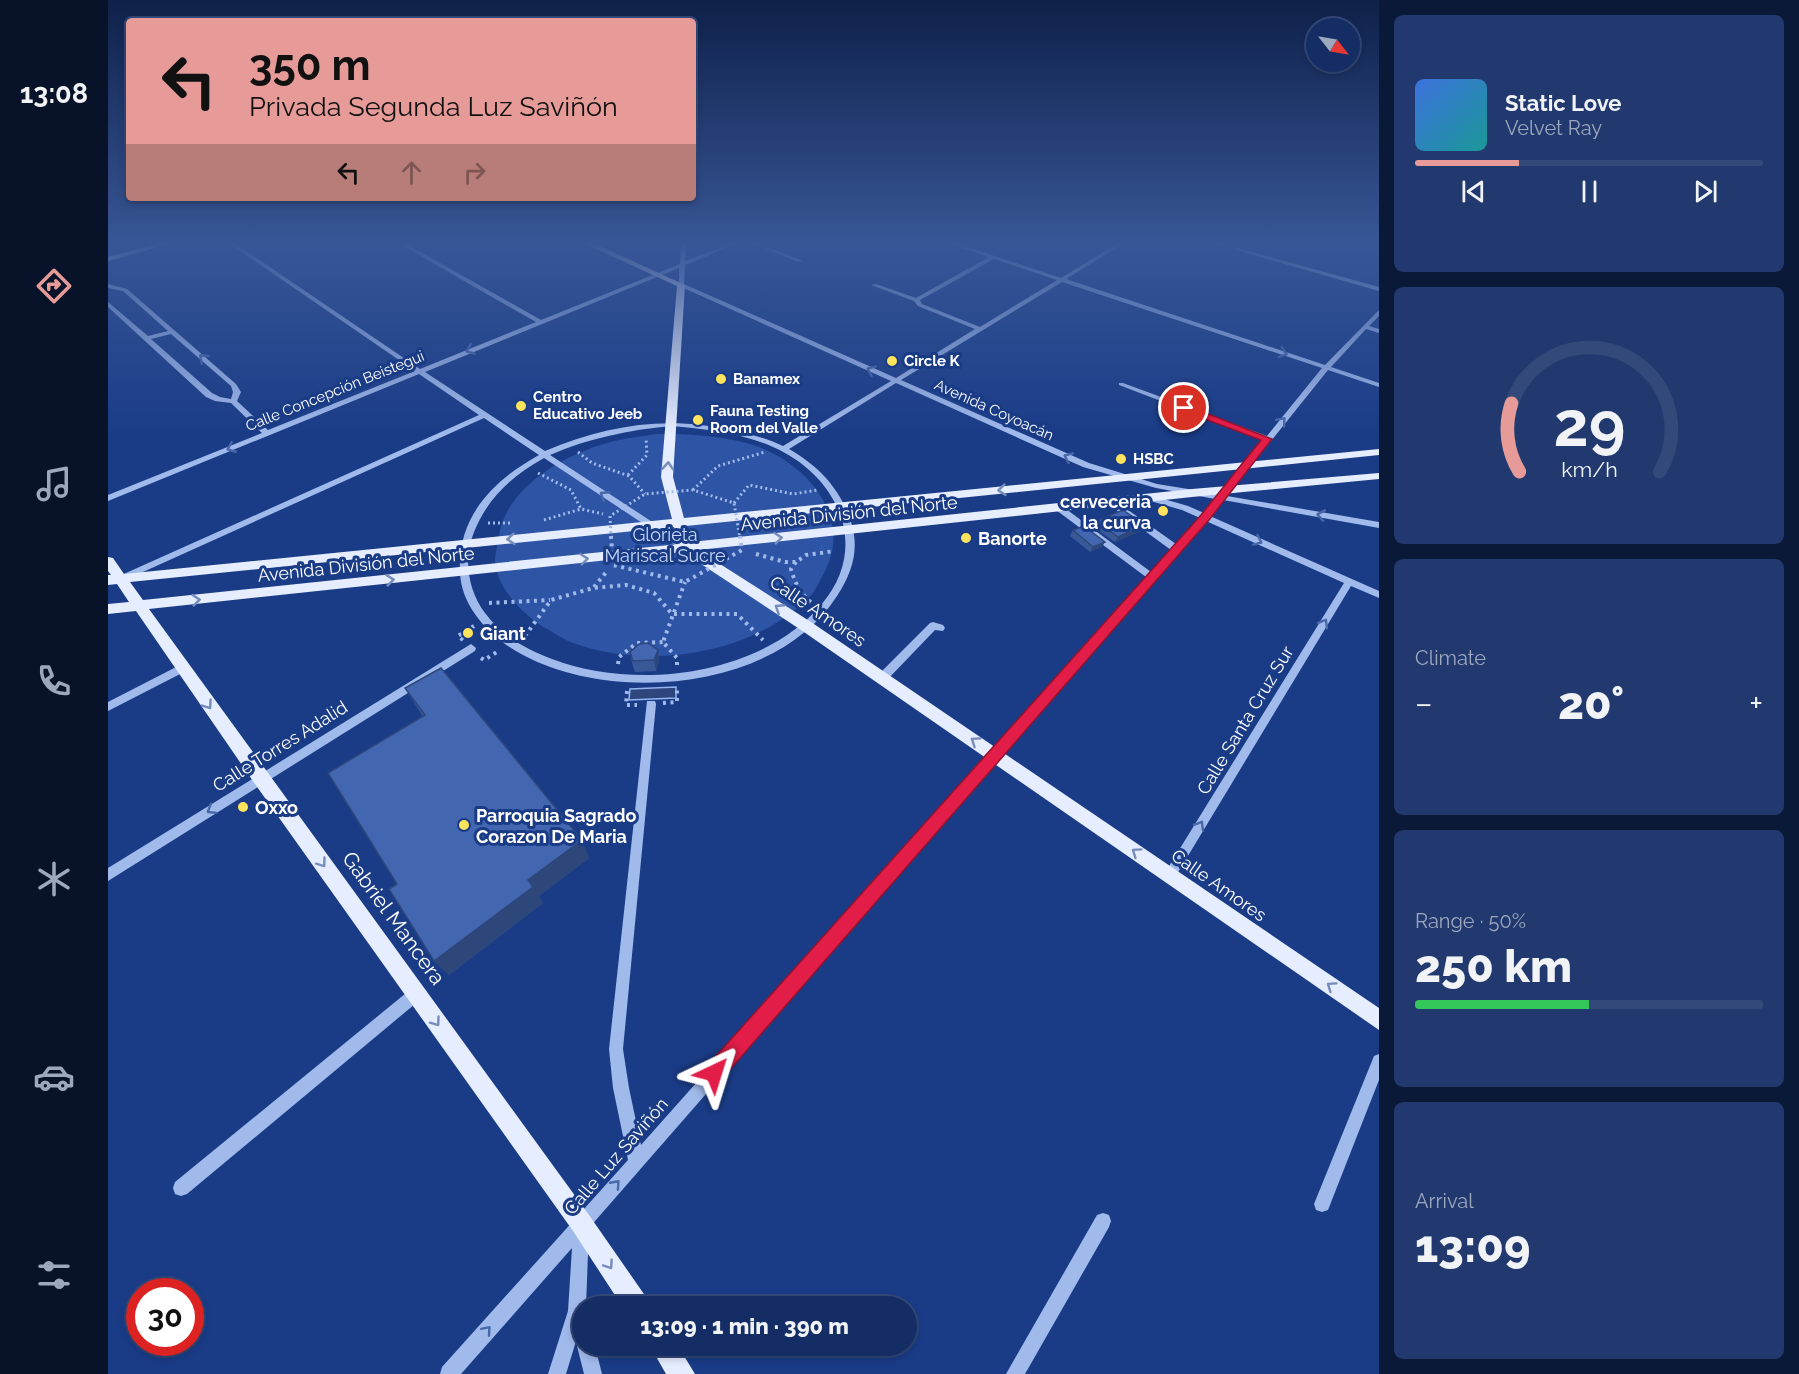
<!DOCTYPE html>
<html lang="en">
<head>
<meta charset="utf-8">
<style>
  body { margin:0; font-family:Raleway,sans-serif; background:#21396e; color:#f1f3f6; height:100vh; display:flex; flex-direction:column; font-size:22px; white-space:nowrap }
  * { box-sizing:border-box; margin:0 }
  p { font-size:20px; color:#9da8bf }
  .icon { flex:none; width:33px; height:33px; fill:none; stroke:currentColor; stroke-width:2; stroke-linecap:round; stroke-linejoin:round }
  .map { position:relative; flex:1; overflow:hidden }
  .side { display:flex; flex-direction:column; gap:15px; padding:15px; background:#0b1938; width:420px }
  .side>* { flex:none }
  .banner { position:absolute; left:18px; top:18px; width:570px; height:183px; border-radius:6px; box-shadow:0 3px 9px #0003,0 0 0 2px #334979; background:#e69b98; color:#111; overflow:hidden }
  .needle { width:39px; rotate:121deg }
  .fabs { position:absolute; left:1198px; top:18px; display:grid; gap:12px }
  .fabs a { display:grid; place-items:center; width:54px; height:54px; border-radius:50%; background:#142d65; box-shadow:0 3px 9px #0003,0 0 0 2px #334979; font-size:30px }
  .speed { position:absolute; left:18px; top:1278px; display:flex; gap:12px; font-size:30px; font-weight:700; text-align:center }
  .speed>* { display:grid; place-content:center; width:78px; height:78px; border-radius:50%; background:#142d65; box-shadow:0 3px 9px #0003,0 0 0 2px #334979; line-height:1 }
  .speed .limit { border:9px solid #d22; background:#fff; color:#111 }
  .pin { position:absolute; display:grid; place-items:center; width:51px; height:51px; color:#fff; margin:-26px; border:3px solid #fff; border-radius:50%; box-shadow:0 2px 6px #0007 }
  .me { position:absolute; width:66px; margin:-33px; rotate:41deg; stroke-linejoin:round; filter:drop-shadow(0 0 4px #0008) }
  .turn { display:flex; align-items:center; gap:21px; height:126px; padding:0 24px; font-size:27px }
  .turn .icon { width:78px; height:78px; stroke-width:2.5 }
  .turn b { display:block; font-size:42px; line-height:51px }
  .lanes { display:flex; align-items:center; height:57px; padding:0 24px; background:#0003; justify-content:center; gap:30px; direction:ltr }
  .lanes .off { opacity:.35 }
  .big { font-size:45px; font-weight:800; line-height:1.1 }
  .side .card { flex:1; display:flex; flex-direction:column; justify-content:center; gap:9px; min-width:0; padding:0 21px; border-radius:9px; background:#21396e }
  .side .dial { align-items:center; gap:0 }
  .dial svg { height:156px; overflow:visible; fill:none; stroke:#334979; stroke-width:7; stroke-linecap:round; text-anchor:middle }
  .dial text { fill:#f1f3f6; stroke:none }
  .song { display:flex; align-items:center; gap:18px }
  .cover { width:72px; height:72px; border-radius:9px; background:linear-gradient(135deg,hsl(220 70% 55%),hsl(180 70% 35%)) }
  .played { height:6px; border-radius:3px; background:linear-gradient(90deg,#e69b98 30%,#334979 30%) }
  .keys { display:flex; justify-content:space-around; direction:ltr }
  .heat { display:flex; justify-content:space-between; align-items:center; font-size:33px; direction:ltr }
  .charge { height:9px; border-radius:4px; background:linear-gradient(90deg,#34c759 50%,#334979 0) }
  .trip { position:absolute; left:464px; top:1296px; width:345px; height:60px; border-radius:30px; background:#142d65; box-shadow:0 3px 9px #0003,0 0 0 2px #334979; font-weight:800; line-height:60px; text-align:center }
  main { display:flex; flex:1; min-height:0 }
  .dock { display:flex; flex-direction:column; width:108px; justify-content:space-around; align-items:center; background:#081228; color:#9da8bf }
  .dock .icon { width:42px; height:42px }
  .dock .active { color:#e69b98 }
  .dock b { font-size:27px; color:#f1f3f6 }
  .map>svg:first-child { display:block }
  .green { fill:#2d54a5 }
  .water { fill:#2d477e; stroke:#94b3ef; stroke-width:1.5 }
  .lines { fill:none; stroke-linecap:round; stroke-linejoin:round }
  .path-far1 { stroke:#a1baec; stroke-width:3; stroke-dasharray:2 3; stroke-linecap:butt }
  .path { stroke:#a1baec; stroke-width:4; stroke-dasharray:3 4.5; stroke-linecap:butt }
  .minor { fill:#a1baec; fill-rule:evenodd }
  .major { fill:#e6edff; fill-rule:evenodd }
  .path-bridge-far1 { stroke:#a1baec; stroke-width:3; stroke-dasharray:2 3; stroke-linecap:butt }
  .path-bridge { stroke:#a1baec; stroke-width:4; stroke-dasharray:3 4.5; stroke-linecap:butt }
  .wall { fill:#395897 }
  .shaded-wall { fill:#2e477b }
  .building { fill:#4266b0; stroke:#2e477b; stroke-width:1.5 }
  .oneway { stroke:#4968aa }
  .oneway2 { stroke:#768cbd }
  .route { fill:#e11d48; stroke:#92132f; stroke-width:1.5 }
  .poi-dot { fill:#ffe35d; stroke:#1a3c87; stroke-width:2 }
  .labels { text-anchor:middle; dominant-baseline:central; stroke-width:6; stroke-linejoin:round; paint-order:stroke }
  .far-poi-label { font-size:15px; font-weight:bold; fill:#fff; stroke:#1a3c87; text-anchor:start }
  .far-street-label { font-size:15px; fill:#fff; stroke:#1a3c87 }
  .poi-label { font-size:18px; font-weight:bold; fill:#fff; stroke:#1a3c87; text-anchor:start }
  .street-label { font-size:18px; fill:#fff; stroke:#1a3c87 }
  .park-label { font-size:18px; fill:#c6d7f9; stroke:#1a3c87 }
  .near-street-label { font-size:21px; fill:#fff; stroke:#1a3c87 }
</style>
</head>
<body>
<main>
<nav class="dock">
<b>13:08</b>
<svg class="icon active" aria-label="directions" viewBox="0 0 24 24"><path d="M12 3l9 9-9 9-9-9zM9 14v-3h6M13 9l2 2-2 2"/></svg>
<svg class="icon" aria-label="music" viewBox="0 0 24 24"><path d="M9 18V5l10-2v13"/><circle cx="6" cy="18" r="3"/><circle cx="16" cy="16" r="3"/></svg>
<svg class="icon" aria-label="phone" viewBox="0 0 24 24"><path d="M5 4h4l2 5-3 2q2 4 5 5l2-3 5 2v4C11 20 4 13 5 4z"/></svg>
<svg class="icon" aria-label="climate" viewBox="0 0 24 24"><path d="M12 3v18M4 7l16 10M4 17L20 7"/></svg>
<svg class="icon" aria-label="car" viewBox="0 0 24 24"><path d="M5 17H2v-5l4-1 3-4h7l3 4 3 1v5h-3M9 17h6M6 11h13"/><circle cx="7" cy="17" r="2"/><circle cx="17" cy="17" r="2"/></svg>
<svg class="icon" aria-label="filters" viewBox="0 0 24 24"><path d="M4 7h16M4 17h16"/><circle cx="9" cy="7" r="2"/><circle cx="15" cy="17" r="2"/></svg>
</nav>
<div class="map">
<svg width="1271" height="1374" viewBox="0 0 1271 1374">
  <rect width="100%" height="100%" fill="#1a3c87"/>
  <path class="green" d="M548,434C580,434 611,435 642,444C696,460 747,516 716,573C712,580 709,587 705,593C650,654 541,671 465,643C457,640 449,635 441,630C418,618 386,587 387,558C388,550 390,543 391,535C399,487 456,455 499,443C515,438 532,437 548,434Z"/>
  <path class="water" d="M568,687V698L521,700L522,689Z"/>
  <g class="lines">
    <g class="path-far1">
      <path d="M470,452L484,463L521,476L537,494"/>
      <path d="M430,473L463,490L473,509"/>
      <path d="M520,475L539,455L538,438"/>
      <path d="M585,490L610,466L657,452"/>
      <path d="M626,503L641,485L685,494L710,490"/>
      <path d="M436,520L473,509L495,514"/>
      <path d="M380,523H402"/>
    </g>
    <g class="path">
      <path d="M648,554L677,562H688L698,555L727,551"/>
      <path d="M688,562L683,569C687,583 692,594 704,603"/>
      <path d="M486,587L500,570"/>
      <path d="M381,603L442,600"/>
      <path d="M417,636L443,600L485,588L518,585L546,593L564,614H629L655,640"/>
      <path d="M355,640L350,636L366,626"/>
      <path d="M373,658L376,660L392,650"/>
      <path d="M510,664L511,657L529,643L555,642"/>
      <path d="M569,665V658L555,642L577,582"/>
      <path d="M519,691L518,705H529"/>
      <path d="M555,703L569,702V688"/>
    </g>
    <g class="minor">
      <path d="M119,242H125L312,369L428,322L288,242H295L433,320L572,264L573,242H579L577,261L626,242H633L577,265L576,284L788,378L867,329L810,306L806,301L763,285L768,284L808,298L881,257L837,242H845L953,278L1012,242H1018L958,279L1217,365L1271,310V316L1261,326L1271,329V333L1258,329L1223,367L1271,383V387L1220,370L1119,496L1271,522V528L1115,500L1102,516L1271,591V598L1243,586L1066,879L1062,881L1058,879L1056,875L1058,871L1236,583L1098,521L481,1228L478,1306H474V1346H487L494,1374H476L469,1346L472,1339L469,1338L458,1374H440L460,1311L464,1248L353,1374H332L334,1367L520,1160L505,1088L501,1049L539,701H547L548,704L515,1049L521,1088L533,1145L1038,577L948,510V506H954L1043,572L1063,550L1000,504V500H1006L1068,544L1092,518L1074,510L1039,500V496L1042,495L1080,506L1096,513L1107,499L1048,488L975,467L788,383L681,449C707,464 727,483 739,511C753,543 747,568 729,596C669,690 507,704 415,655C384,639 353,608 352,572C349,516 386,480 431,455L376,418L15,581H9L7,579L9,577L371,415L311,374L0,501V495L154,433L123,403L107,401L98,397L0,307V302L40,336L60,331L15,291L0,288V284L19,289L128,384L133,392L129,401L160,430L307,371ZM886,259L949,280L872,327L814,304L812,300ZM571,268V286L783,381L675,446C660,439 643,434 627,431C560,415 499,425 437,451L317,372ZM954,282L1214,368L1159,436L1015,383H1011V385L1155,440L1111,494L1049,484L981,463L793,380ZM63,334L123,386L125,392L123,399L112,397L104,393L43,339ZM563,426C598,429 633,433 665,447C729,475 764,546 713,605C652,676 528,691 444,659C418,649 394,636 377,613C360,590 355,559 366,532C381,496 403,477 436,458L575,550H581V546L442,455C481,438 521,430 563,426Z"/>
      <path d="M640,242H647L695,261L690,262Z"/>
      <path d="M1100,242H1108L1271,287V291Z"/>
      <path d="M1262,242H1271V245L1263,243Z"/>
      <path d="M825,622L835,625L837,628L835,631L827,630L778,681H770L769,678L770,675L822,623Z"/>
      <path d="M363,644L368,648L367,651L0,881V868Z"/>
      <path d="M74,664L79,668L78,671L0,711V702Z"/>
      <path d="M308,987L313,989L315,994L313,999L79,1194L73,1196L67,1194L65,1188L67,1182L303,989Z"/>
      <path d="M1271,1054V1080L1220,1210L1214,1212L1208,1210L1206,1204L1266,1056Z"/>
      <path d="M995,1213L1001,1215L1003,1221L1001,1227L917,1374H898L989,1215Z"/>
    </g>
    <g class="major">
      <path d="M56,242H68L0,261V257Z"/>
      <path d="M473,242H483L577,285L565,477L576,518L1271,449V455L578,526L583,542L1084,489L1271,473V479L1084,497L590,550L703,622L1271,1008V1030L693,630L575,552L41,609L481,1215L538,1297L542,1306H514L465,1231L147,784L28,611L0,614V604L21,602L9,584L0,585V575H3L0,571V557L5,558L16,574L564,519L553,477L569,286ZM566,527L571,544L35,600L22,582Z"/>
      <path d="M542,1346H570L587,1374H558Z"/>
    </g>
    <path class="path-bridge-far1" d="M503,538L502,516L537,494L585,490L626,503L632,538"/>
    <path class="path-bridge" d="M503,536L505,565L577,582L634,550L632,536"/>
  </g>
  <g class="wall">
    <path d="M988,521L1037,525L1033,531L1007,542L985,527Z"/>
    <path d="M965,530L994,547L982,552L962,536Z"/>
    <path d="M550,650L551,661L548,671L527,672L524,663L522,652Z"/>
    <path d="M297,688L481,858L431,896L435,903L341,975L326,961L289,884L315,717Z"/>
  </g>
  <g class="shaded-wall">
    <path d="M1037,525L1033,531L1007,542L1010,537Z"/>
    <path d="M997,542L994,547L982,552L985,547Z"/>
    <path d="M550,650L551,661L548,671L546,660Z"/>
    <path d="M474,840L481,858L431,896L435,903L341,975L326,961L420,880Z"/>
  </g>
  <g class="building">
    <path d="M1015,510L1037,525L1010,537L988,521Z"/>
    <path d="M976,526L997,542L985,547L965,530Z"/>
    <path d="M540,643L550,650L546,660L525,661L522,652L531,644Z"/>
    <path d="M333,668L474,840L420,880L425,887L326,961L281,889L289,884L220,773L317,715L297,688Z"/>
  </g>
  <defs><path id="oneway-chevron" d="M-2-3.5L2.5 0L-2 3.5" fill="none" stroke-width="1.6" stroke-linecap="round" stroke-linejoin="round" transform="scale(1.5)"/></defs>
  <g class="oneway">
    <use href="#oneway-chevron" transform="translate(362 350) rotate(158)"/>
    <use href="#oneway-chevron" transform="translate(1175 353) rotate(18)"/>
    <use href="#oneway-chevron" transform="translate(95 358) rotate(-139)"/>
    <use href="#oneway-chevron" transform="translate(763 370) rotate(-156)"/>
    <use href="#oneway-chevron" transform="translate(1174 421) rotate(-50)"/>
    <use href="#oneway-chevron" transform="translate(123 448) rotate(158)"/>
    <use href="#oneway-chevron" transform="translate(960 457) rotate(-156)"/>
    <use href="#oneway-chevron" transform="translate(496 495) rotate(-147)"/>
    <use href="#oneway-chevron" transform="translate(1213 515) rotate(-170)"/>
    <use href="#oneway-chevron" transform="translate(1150 541) rotate(24)"/>
    <use href="#oneway-chevron" transform="translate(1216 623) rotate(-59)"/>
    <use href="#oneway-chevron" transform="translate(103 810) rotate(148)"/>
    <use href="#oneway-chevron" transform="translate(1092 825) rotate(-59)"/>
    <use href="#oneway-chevron" transform="translate(508 1184) rotate(-48)"/>
    <use href="#oneway-chevron" transform="translate(379 1330) rotate(-49)"/>
  </g>
  <g class="oneway2">
    <use href="#oneway-chevron" transform="translate(560 466) rotate(-86)"/>
    <use href="#oneway-chevron" transform="translate(894 490) rotate(174)"/>
    <use href="#oneway-chevron" transform="translate(670 538) rotate(-6)"/>
    <use href="#oneway-chevron" transform="translate(403 539) rotate(175)"/>
    <use href="#oneway-chevron" transform="translate(476 559) rotate(-6)"/>
    <use href="#oneway-chevron" transform="translate(282 580) rotate(-6)"/>
    <use href="#oneway-chevron" transform="translate(88 600) rotate(-6)"/>
    <use href="#oneway-chevron" transform="translate(671 608) rotate(-147)"/>
    <use href="#oneway-chevron" transform="translate(100 705) rotate(55)"/>
    <use href="#oneway-chevron" transform="translate(867 741) rotate(-146)"/>
    <use href="#oneway-chevron" transform="translate(1028 852) rotate(-145)"/>
    <use href="#oneway-chevron" transform="translate(214 863) rotate(54)"/>
    <use href="#oneway-chevron" transform="translate(1223 986) rotate(-145)"/>
    <use href="#oneway-chevron" transform="translate(328 1022) rotate(54)"/>
    <use href="#oneway-chevron" transform="translate(501 1265) rotate(56)"/>
  </g>
  <linearGradient id="sky" x2="0" y2="1"><stop stop-color="#0e214a"/><stop offset="0.56" stop-color="#385696"/><stop offset="1" stop-color="#385696" stop-opacity="0"/></linearGradient>
  <rect width="1271" height="434" fill="url(#sky)"/>
  <path class="route" d="M1073,406H1080L1164,439L1101,520L613,1080L606,1083L599,1080L596,1073L599,1066L1093,515L1153,440L1073,410Z"/>
  <g class="poi-dot">
    <circle cx="784" cy="361" r="6"/>
    <circle cx="613" cy="379" r="6"/>
    <circle cx="413" cy="406" r="6"/>
    <circle cx="590" cy="420" r="6"/>
    <circle cx="1013" cy="459" r="6"/>
    <circle cx="1055" cy="511" r="6"/>
    <circle cx="858" cy="538" r="6"/>
    <circle cx="360" cy="633" r="6"/>
    <circle cx="135" cy="807" r="6"/>
    <circle cx="356" cy="825" r="6"/>
  </g>
  <g class="labels">
    <g class="far-poi-label">
      <text x="796" y="361">Circle K</text>
      <text x="625" y="379">Banamex</text>
      <text x="425" y="397">Centro<tspan x="425" dy="17">Educativo Jeeb</tspan></text>
      <text x="602" y="411">Fauna Testing<tspan x="602" dy="17">Room del Valle</tspan></text>
      <text x="1025" y="459">HSBC</text>
    </g>
    <g class="far-street-label">
      <text transform="translate(227 391) rotate(-22)">Calle Concepción Beistegui</text>
      <text transform="translate(886 410) rotate(24)">Avenida Coyoacán</text>
    </g>
    <g class="poi-label">
      <text x="1043" y="501" text-anchor="end">cerveceria<tspan x="1043" dy="21">la curva</tspan></text>
      <text x="870" y="538">Banorte</text>
      <text x="372" y="633">Giant</text>
      <text x="147" y="807">Oxxo</text>
      <text x="368" y="815">Parroquia Sagrado<tspan x="368" dy="21">Corazon De Maria</tspan></text>
    </g>
    <g class="street-label">
      <text transform="translate(741 513) rotate(-6)">Avenida División del Norte</text>
      <text transform="translate(258 564) rotate(-6)">Avenida División del Norte</text>
      <text transform="translate(710 611) rotate(34)">Calle Amores</text>
      <text transform="translate(1137 720) rotate(-59)">Calle Santa Cruz Sur</text>
      <text transform="translate(172 746) rotate(-32)">Calle Torres Adalid</text>
      <text transform="translate(1111 885) rotate(35)">Calle Amores</text>
      <text transform="translate(508 1156) rotate(-49)">Calle Luz Saviñón</text>
    </g>
    <g class="park-label">
      <text x="557" y="534">Glorieta<tspan x="557" dy="21">Mariscal Sucre</tspan></text>
    </g>
    <g class="near-street-label">
      <text transform="translate(286 918) rotate(54)">Gabriel Mancera</text>
    </g>
  </g>
</svg>
<div class="fabs">
<a><svg class="needle" viewBox="-14 -14 28 28"><path d="M0-13l5 13h-10z" fill="#e53935"/><path d="M0 13l5-13h-10z" fill="#9da8bf"/></svg></a>
</div>
<div class="speed"><div class="limit">30</div></div>
<div class="pin" style="left:1076px;top:408px;background:#d93025"><svg class="icon" aria-label="arrive" viewBox="0 0 24 24"><path d="M6 21V4h12l-3 4 3 4H6"/></svg></div>
<svg class="me" style="left:606px;top:1073px" viewBox="-20 -20 40 40"><path d="M0-17L14 15 0 8-14 15z" fill="#e11d48" stroke="#fff" stroke-width="4"/></svg>
<div class="trip">13:09 · 1 min · 390 m</div>
<div class="banner">
<div class="turn"><svg class="icon" aria-label="left" viewBox="0 0 24 24"><path d="M17 20v-9H6M10 6l-5 5 5 5"/></svg><div><b>350 m</b>Privada Segunda Luz Saviñón</div></div>
<div class="lanes"><svg class="icon" aria-label="left" viewBox="0 0 24 24"><path d="M17 20v-9H6M10 6l-5 5 5 5"/></svg><svg class="icon off" aria-label="ahead" viewBox="0 0 24 24"><path d="M12 20V5M6 11l6-6 6 6"/></svg><svg class="icon off" aria-label="right" viewBox="0 0 24 24"><path d="M7 20v-9h11M14 6l5 5-5 5"/></svg></div>
</div>
</div>
<section class="side">
<div class="card">
<div class="song"><i class="cover"></i><div><b>Static Love</b><p>Velvet Ray</p></div></div>
<div class="played"></div>
<div class="keys"><svg class="icon" aria-label="previous" viewBox="0 0 24 24"><path d="M18 5L8 12l10 7zM5 5v14"/></svg><svg class="icon" aria-label="pause" viewBox="0 0 24 24"><path d="M8 5v14M16 5v14"/></svg><svg class="icon" aria-label="next" viewBox="0 0 24 24"><path d="M6 5l10 7-10 7zM19 5v14"/></svg></div>
</div>
<div class="card dial"><svg viewBox="0 0 100 80">
<path d="M14 69A42 42 0 1 1 86 69"/>
<path d="M14 69A42 42 0 0 1 10 34" stroke="#e69b98"/>
<text x="50" y="56" font-size="32" font-weight="700">29</text>
<text x="50" y="72" font-size="11">km/h</text>
</svg></div>
<div class="card"><p>Climate</p>
<div class="heat"><a>−</a><b class="big">20°</b><a>+</a></div>
</div>
<div class="card"><p>Range · 50%</p><b class="big">250 km</b><div class="charge"></div></div>
<div class="card"><p>Arrival</p><b class="big">13:09</b></div>
</section>
</main>
</body>
</html>
